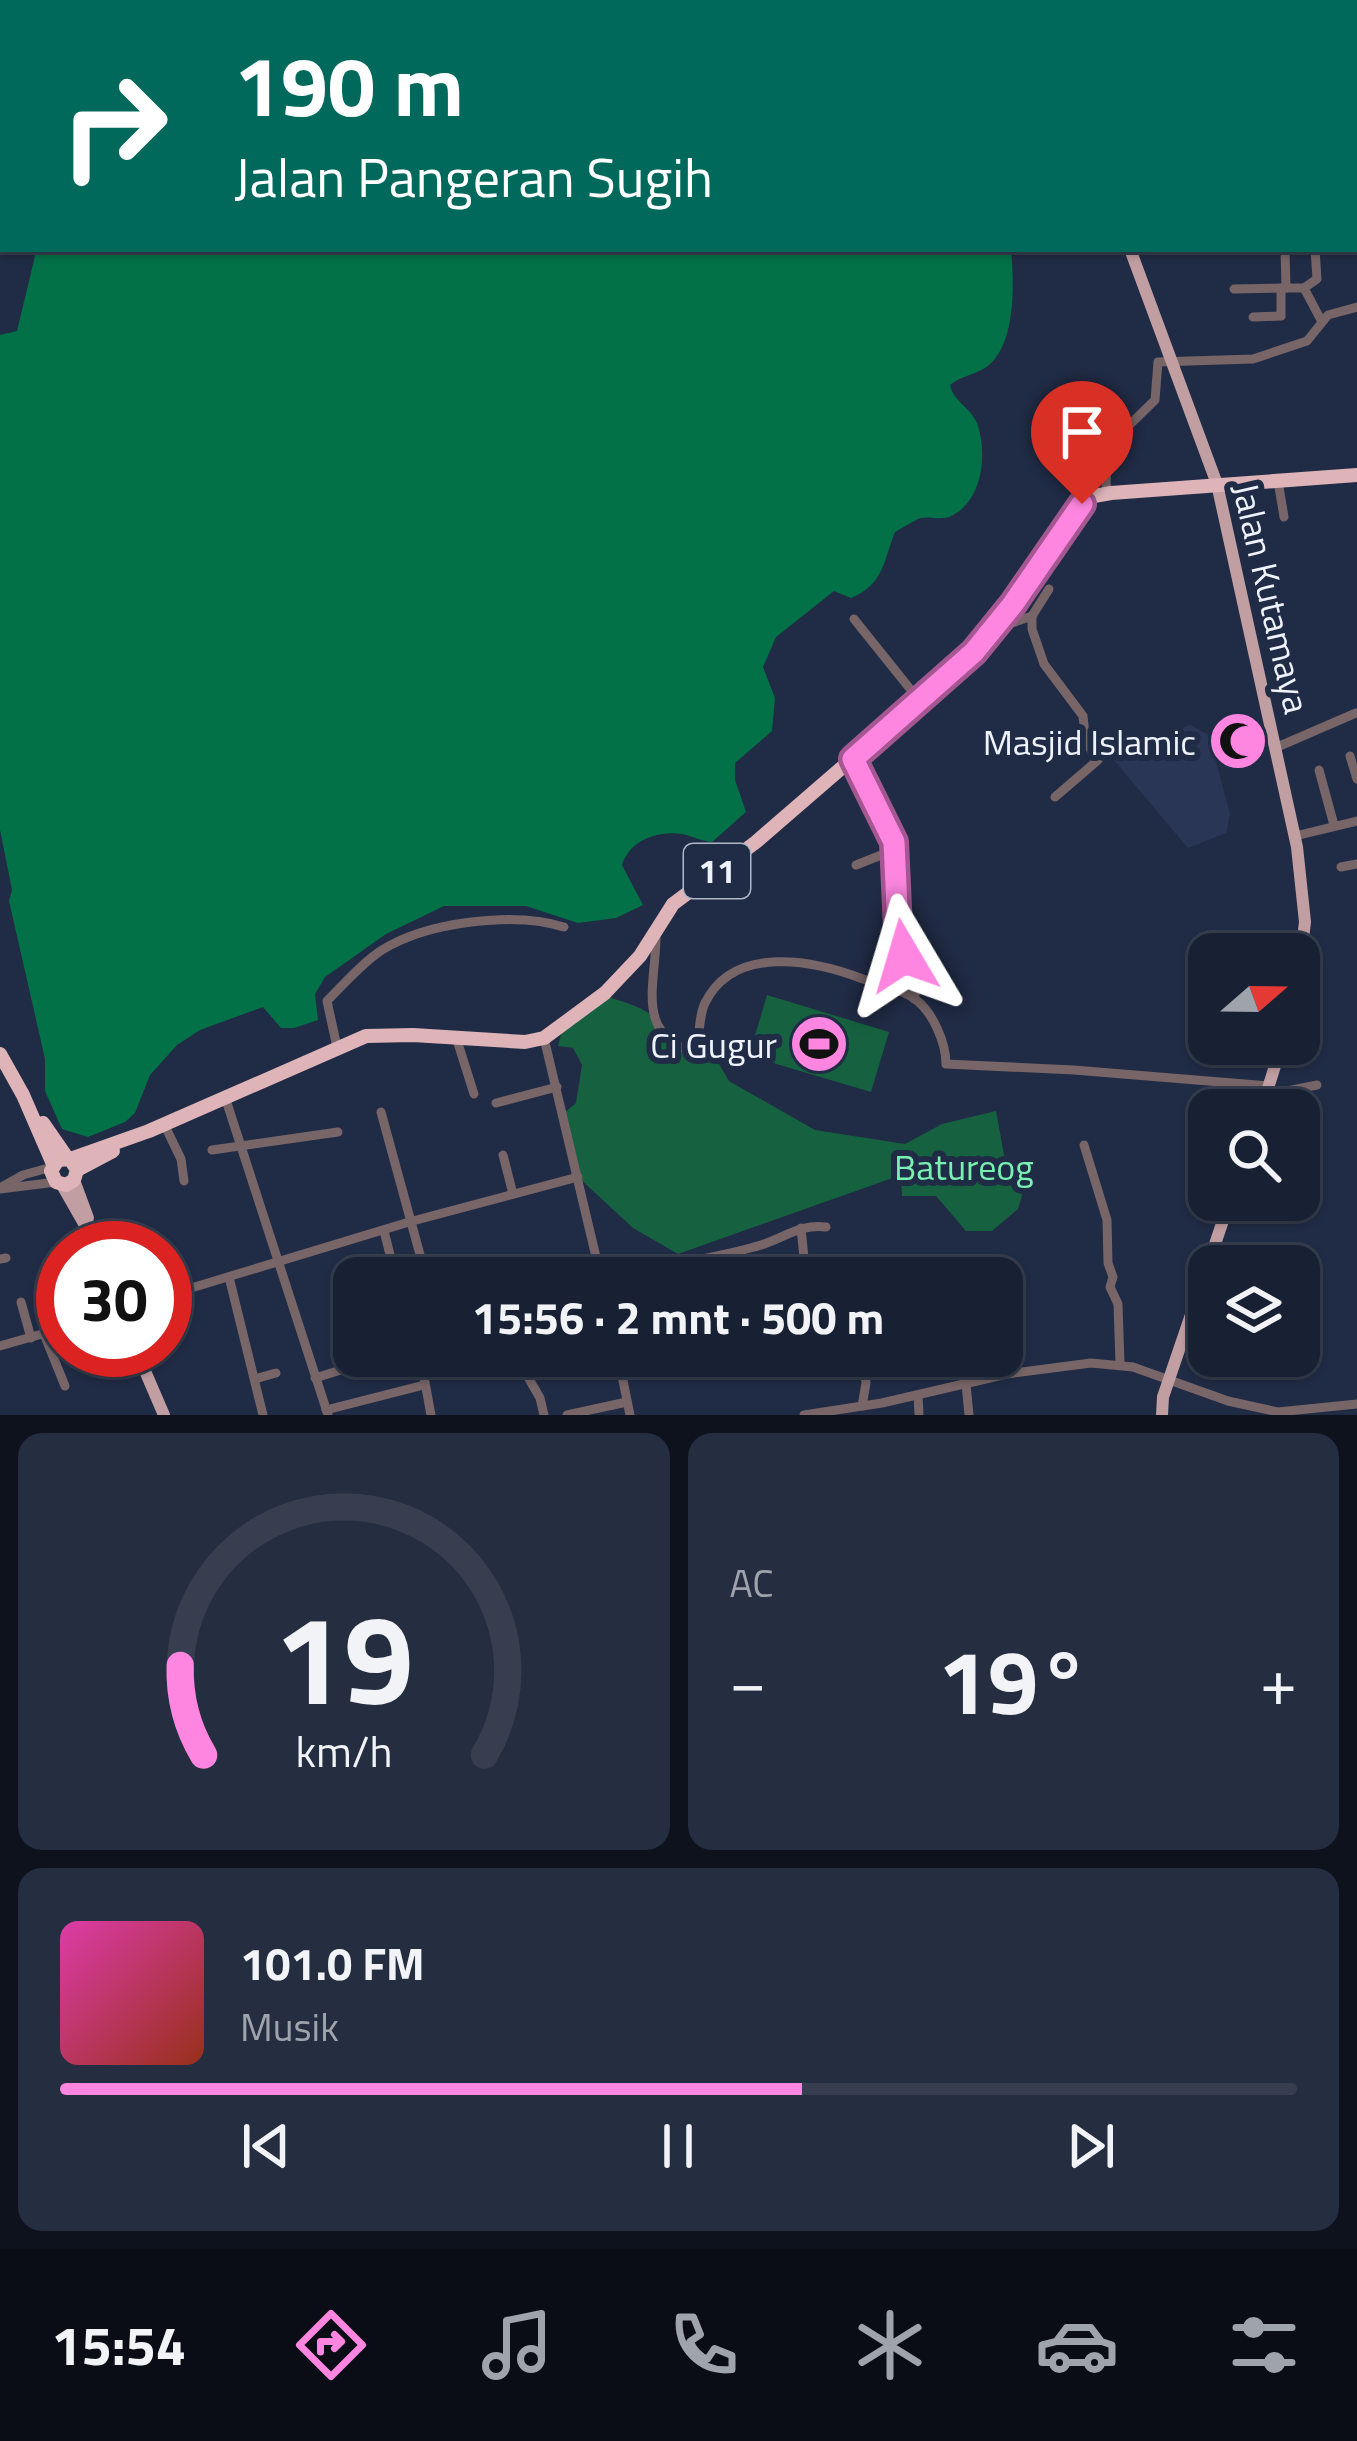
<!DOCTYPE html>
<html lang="id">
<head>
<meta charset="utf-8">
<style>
  body { margin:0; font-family:"Titillium Web",sans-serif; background:#252d40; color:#f1f3f6; height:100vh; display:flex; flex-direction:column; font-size:45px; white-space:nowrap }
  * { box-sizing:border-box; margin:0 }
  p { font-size:39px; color:#9fa3ac }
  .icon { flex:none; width:66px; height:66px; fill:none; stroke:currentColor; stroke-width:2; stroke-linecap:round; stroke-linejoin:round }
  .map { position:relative; height:1415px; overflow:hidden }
  .side { display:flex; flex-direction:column; gap:18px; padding:18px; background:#0d121d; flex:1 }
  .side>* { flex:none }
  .top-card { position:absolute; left:0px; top:0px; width:1359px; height:252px; box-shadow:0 3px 9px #0004,0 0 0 3px #363e4f; background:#00695c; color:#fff; overflow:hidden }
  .needle { width:78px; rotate:70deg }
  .fabs { position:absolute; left:1188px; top:933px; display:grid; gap:24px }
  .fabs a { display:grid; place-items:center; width:132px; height:132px; border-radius:24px; background:#182034; box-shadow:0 3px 9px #0004,0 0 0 3px #363e4f; font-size:60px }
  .speed { position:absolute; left:36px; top:1221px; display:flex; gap:24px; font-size:60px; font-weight:700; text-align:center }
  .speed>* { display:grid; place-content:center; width:156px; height:156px; border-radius:50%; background:#182034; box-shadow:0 3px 9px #0004,0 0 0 3px #363e4f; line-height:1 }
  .speed .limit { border:18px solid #d22; background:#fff; color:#111 }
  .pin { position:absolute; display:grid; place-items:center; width:102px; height:102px; color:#fff; margin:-123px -51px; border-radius:50% 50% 50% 0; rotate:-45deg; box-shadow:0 0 12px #0007 }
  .pin .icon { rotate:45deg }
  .me { position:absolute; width:132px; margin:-66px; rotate:353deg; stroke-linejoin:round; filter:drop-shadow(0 0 9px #0008) }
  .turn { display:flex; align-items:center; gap:42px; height:252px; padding:0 36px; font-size:54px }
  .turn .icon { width:156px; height:156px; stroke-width:2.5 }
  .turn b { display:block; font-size:84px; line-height:102px }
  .big { font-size:90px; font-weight:700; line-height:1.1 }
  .side .widget { flex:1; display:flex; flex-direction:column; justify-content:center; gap:18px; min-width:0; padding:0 42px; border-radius:24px; background:#252d40 }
  .side .dial { align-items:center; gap:0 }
  .dial svg { height:312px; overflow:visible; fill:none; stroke:#363e4f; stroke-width:7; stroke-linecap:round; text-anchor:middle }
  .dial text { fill:#f1f3f6; stroke:none }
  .song { display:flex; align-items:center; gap:36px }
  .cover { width:144px; height:144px; border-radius:18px; background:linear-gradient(135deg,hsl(320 70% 55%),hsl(10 70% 35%)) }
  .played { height:12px; border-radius:6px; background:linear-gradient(90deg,#fe86e0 60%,#363e4f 60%) }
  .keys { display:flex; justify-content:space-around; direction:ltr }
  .heat { display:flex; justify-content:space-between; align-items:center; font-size:66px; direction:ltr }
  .side .tiles { flex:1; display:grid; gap:18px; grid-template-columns:1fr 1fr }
  .widget:last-child { grid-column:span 2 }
  .trip { position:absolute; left:333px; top:1257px; width:690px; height:120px; border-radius:24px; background:#182034; box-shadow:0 3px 9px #0004,0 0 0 3px #363e4f; font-weight:700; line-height:120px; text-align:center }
  .tab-bar { display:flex; height:192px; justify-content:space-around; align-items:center; background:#0a0d15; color:#9fa3ac }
  .tab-bar .icon { width:84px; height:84px }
  .tab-bar .active { color:#fe86e0 }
  .tab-bar b { font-size:54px; color:#f1f3f6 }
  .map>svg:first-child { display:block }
  .built { fill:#293655 }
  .green { fill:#16613f }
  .forest { fill:#027147 }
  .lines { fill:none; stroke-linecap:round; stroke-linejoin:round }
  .minor { stroke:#776567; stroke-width:9 }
  .major { stroke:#c19ea2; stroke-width:12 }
  .highway { stroke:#deb4b9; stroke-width:14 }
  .route-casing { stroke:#a55792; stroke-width:30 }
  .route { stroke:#fe86e0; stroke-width:21 }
  .labels { text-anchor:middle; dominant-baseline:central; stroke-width:12; stroke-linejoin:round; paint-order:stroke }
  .shield { fill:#202b45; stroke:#b0b7c6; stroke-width:3 }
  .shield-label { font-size:33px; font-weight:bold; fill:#eef3fd }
  .street-label { font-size:36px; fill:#eef3fd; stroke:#202b45 }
  .poi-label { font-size:36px; fill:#eef3fd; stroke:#202b45; text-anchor:end }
  .park-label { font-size:36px; fill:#79f1b2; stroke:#202b45 }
</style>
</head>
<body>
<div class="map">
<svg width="1357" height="1415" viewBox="0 0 1357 1415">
  <rect width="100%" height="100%" fill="#202b45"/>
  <path class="built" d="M1190,725L1209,735L1230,814L1226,833L1188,848L1108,753Z"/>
  <g class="green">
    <path d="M600,994C616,1000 639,1005 653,1016C681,1039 672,1050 715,1057L729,1081L815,1130L905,1144L942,1124L996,1111L1009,1182L1023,1192L1018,1209L992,1231H966L936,1196H902L901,1175L678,1254L633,1228L578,1177L564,1113L576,1103L582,1065L573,1048L558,1046L565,1020Z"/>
    <path d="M767,995L889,1032L871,1092L749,1056Z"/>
  </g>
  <g class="forest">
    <path d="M0,0H813L815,3H3V68Z"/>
    <path d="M32,249H1011C1014,282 1017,347 985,368C974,375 961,376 950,385C953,401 970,407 977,423C988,453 983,503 949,517C940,520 930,516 921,518C912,521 903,528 895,532C883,562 884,584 851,598L834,591L776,637L763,667L775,698L772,731L735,763V780L746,812L712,842C700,841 693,836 682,834C657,830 629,841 622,865L643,905L616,918L578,923L526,906H444L386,934L325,977L315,994L318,1020L294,1028H281L263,1007L200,1030L177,1045L150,1075L135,1113L125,1122L88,1137L62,1129L45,1091V1059L9,901L12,890L0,830V335L17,331L35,256Z"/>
  </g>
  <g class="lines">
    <g class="minor">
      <path d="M829,0L832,3"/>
      <path d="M959,0L961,3"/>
      <path d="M1005,0L1006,3"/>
      <path d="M893,3L897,0"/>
      <path d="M1052,3L1058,0"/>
      <path d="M1356,188H1357"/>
      <path d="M1285,249L1286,288H1304"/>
      <path d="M1315,249L1317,279L1304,288L1322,322"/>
      <path d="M1234,289L1286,288"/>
      <path d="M1253,317L1281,316V288"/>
      <path d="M1107,457L1106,485L1110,493"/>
      <path d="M1278,481L1284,517"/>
      <path d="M1082,504L1115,439L1155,400L1158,362L1253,359L1307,341L1328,315L1357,307"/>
      <path d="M1032,616L1049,589"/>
      <path d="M854,619L919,700"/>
      <path d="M1001,621L1012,623L1032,616V629L1044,664L1083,716L1086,743L1098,760L1055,797"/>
      <path d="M1275,748L1356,713"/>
      <path d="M1350,756L1357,779"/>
      <path d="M853,759L894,842V850L856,865"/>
      <path d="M1319,770L1334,825"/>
      <path d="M1295,836L1357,821"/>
      <path d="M894,850C895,884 894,922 904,955C909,973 920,979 914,999"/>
      <path d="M1341,867L1357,864"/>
      <path d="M656,933C657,981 633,1034 694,1052L698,1049C699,1034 699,1016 705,1003C734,944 814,960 863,979C879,985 901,989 915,999C933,1012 946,1043 946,1064L1074,1070L1269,1086"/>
      <path d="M456,1037L474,1094"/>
      <path d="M544,1038L601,1278"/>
      <path d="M337,1047L327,1001C344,984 362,963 382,950C427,922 514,911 564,927"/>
      <path d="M1266,1095L1317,1085"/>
      <path d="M225,1097L328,1415"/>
      <path d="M496,1103L557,1087"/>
      <path d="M381,1112L425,1273L434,1275L475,1263L482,1278"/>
      <path d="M164,1124L181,1159L184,1181"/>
      <path d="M1084,1145L1107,1220L1108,1263L1113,1277L1110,1287L1118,1304L1120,1364"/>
      <path d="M212,1150L338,1132"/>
      <path d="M503,1155L513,1194"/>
      <path d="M0,1188L23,1175L52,1167"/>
      <path d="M0,1189L56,1182"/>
      <path d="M801,1228L806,1278"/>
      <path d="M384,1231L396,1278"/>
      <path d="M0,1259L6,1258"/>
      <path d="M229,1277L263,1415"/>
      <path d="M635,1278C676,1261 712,1259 754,1247C780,1241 799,1223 826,1227"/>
      <path d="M165,1296L409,1222L578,1177"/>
      <path d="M21,1302L31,1338"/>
      <path d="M44,1334L65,1386"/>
      <path d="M0,1346L63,1328"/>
      <path d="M516,1356L540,1398L544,1415"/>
      <path d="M618,1356L630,1415"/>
      <path d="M862,1356L866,1383L862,1406"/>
      <path d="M315,1378L386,1356"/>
      <path d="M255,1379L276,1373"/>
      <path d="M966,1384L969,1415"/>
      <path d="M918,1395L919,1415"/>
      <path d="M326,1410L424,1385"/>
      <path d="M431,1415L422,1366L443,1356"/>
      <path d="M567,1415L627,1402"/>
      <path d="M804,1415L882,1403L1007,1374L1091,1363L1133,1367L1228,1401L1278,1412L1357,1404"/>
    </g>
    <g class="major">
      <path d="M1036,0L1037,3"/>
      <path d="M1130,249L1217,484L1297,847L1305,922L1299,972"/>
      <path d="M1261,1110L1282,1044"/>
      <path d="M74,1180L88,1218"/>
      <path d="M62,1185L98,1248"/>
      <path d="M136,1350L164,1415"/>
      <path d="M1162,1415L1163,1397L1230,1200"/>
    </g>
    <g class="highway">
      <path d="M0,1054L23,1095L53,1164"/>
      <path d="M43,1123L68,1159"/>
      <path d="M70,1159L77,1170L74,1180L66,1185L56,1182L51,1171L58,1160L70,1159L149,1131L366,1036L413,1035L525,1042L544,1038L605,993L640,956L673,904L756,842L964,662L1013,604L1082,504L1094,496L1111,493L1357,475"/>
      <path d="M77,1170L113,1151"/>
    </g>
  </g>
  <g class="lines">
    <defs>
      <path id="route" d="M904,956L898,929L894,842L853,759L974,652L1013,604L1082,504"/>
    </defs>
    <use href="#route" class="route-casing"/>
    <use href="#route" class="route"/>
  </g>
  <defs>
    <symbol id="mosque-disc" viewBox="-11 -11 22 22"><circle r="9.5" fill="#fe86e0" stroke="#202b45"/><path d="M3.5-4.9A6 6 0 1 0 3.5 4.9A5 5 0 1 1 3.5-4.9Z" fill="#111"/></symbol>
    <symbol id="stadium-disc" viewBox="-11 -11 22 22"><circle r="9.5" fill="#fe86e0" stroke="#202b45"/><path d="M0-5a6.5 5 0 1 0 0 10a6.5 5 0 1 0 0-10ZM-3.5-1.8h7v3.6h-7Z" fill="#111"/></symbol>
  </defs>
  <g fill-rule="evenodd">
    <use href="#mosque-disc" x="1205" y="708" width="66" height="66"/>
    <use href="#stadium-disc" x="786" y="1011" width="66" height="66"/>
  </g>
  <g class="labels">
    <rect class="shield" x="684" y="844" width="66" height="54" rx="9"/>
    <g class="shield-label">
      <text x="717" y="871">11</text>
    </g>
    <g class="street-label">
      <text transform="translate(1272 598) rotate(77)">Jalan Kutamaya</text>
    </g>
    <g class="poi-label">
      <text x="1196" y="741">Masjid Islamic</text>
      <text x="777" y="1044">Ci Gugur</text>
    </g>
    <g class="park-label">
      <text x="964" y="1166">Batureog</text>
    </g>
  </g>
</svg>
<div class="fabs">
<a><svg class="needle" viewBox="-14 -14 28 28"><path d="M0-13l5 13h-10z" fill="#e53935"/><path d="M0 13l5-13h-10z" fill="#9fa3ac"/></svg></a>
<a><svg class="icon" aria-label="search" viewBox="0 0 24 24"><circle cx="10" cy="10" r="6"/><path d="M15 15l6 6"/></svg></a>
<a><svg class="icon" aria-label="layers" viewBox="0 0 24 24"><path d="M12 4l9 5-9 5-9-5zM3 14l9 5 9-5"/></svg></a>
</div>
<div class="speed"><div class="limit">30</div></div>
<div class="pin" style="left:1082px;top:504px;background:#d93025"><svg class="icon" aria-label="arrive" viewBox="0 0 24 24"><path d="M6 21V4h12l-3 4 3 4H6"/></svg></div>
<svg class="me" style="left:904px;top:956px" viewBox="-20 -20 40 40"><path d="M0-17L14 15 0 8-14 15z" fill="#fe86e0" stroke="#fff" stroke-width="4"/></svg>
<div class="trip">15:56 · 2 mnt · 500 m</div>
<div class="top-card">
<div class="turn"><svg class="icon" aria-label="right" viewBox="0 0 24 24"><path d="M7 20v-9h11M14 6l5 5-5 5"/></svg><div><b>190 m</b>Jalan Pangeran Sugih</div></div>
</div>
</div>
<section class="side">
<div class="tiles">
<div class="widget dial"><svg viewBox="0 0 100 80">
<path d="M14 69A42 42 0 1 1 86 69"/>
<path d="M14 69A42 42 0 0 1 8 46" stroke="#fe86e0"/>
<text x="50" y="56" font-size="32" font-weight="700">19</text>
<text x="50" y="72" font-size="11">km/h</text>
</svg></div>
<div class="widget"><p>AC</p>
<div class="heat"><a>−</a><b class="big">19°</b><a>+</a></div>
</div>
<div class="widget">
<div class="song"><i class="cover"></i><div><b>101.0 FM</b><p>Musik</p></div></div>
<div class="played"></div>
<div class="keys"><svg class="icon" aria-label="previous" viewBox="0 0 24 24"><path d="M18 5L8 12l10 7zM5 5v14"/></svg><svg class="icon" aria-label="pause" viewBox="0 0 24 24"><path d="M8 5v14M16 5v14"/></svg><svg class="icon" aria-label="next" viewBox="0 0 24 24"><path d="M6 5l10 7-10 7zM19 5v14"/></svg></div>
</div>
</div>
</section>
<nav class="tab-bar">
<b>15:54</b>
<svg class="icon active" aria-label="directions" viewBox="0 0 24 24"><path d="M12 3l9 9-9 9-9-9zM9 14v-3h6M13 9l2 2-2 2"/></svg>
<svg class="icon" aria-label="music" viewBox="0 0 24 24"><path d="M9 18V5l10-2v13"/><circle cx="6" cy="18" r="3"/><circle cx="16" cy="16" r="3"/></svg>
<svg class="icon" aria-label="phone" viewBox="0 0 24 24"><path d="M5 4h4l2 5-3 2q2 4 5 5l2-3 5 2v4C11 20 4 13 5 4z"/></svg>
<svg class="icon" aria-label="climate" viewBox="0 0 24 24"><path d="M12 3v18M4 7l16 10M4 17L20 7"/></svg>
<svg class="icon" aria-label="car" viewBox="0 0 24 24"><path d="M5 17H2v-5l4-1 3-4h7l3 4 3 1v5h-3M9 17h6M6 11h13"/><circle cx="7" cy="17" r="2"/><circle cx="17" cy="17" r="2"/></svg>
<svg class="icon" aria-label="filters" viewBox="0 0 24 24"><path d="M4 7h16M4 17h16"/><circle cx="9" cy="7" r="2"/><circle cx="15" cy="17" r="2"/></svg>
</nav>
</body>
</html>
